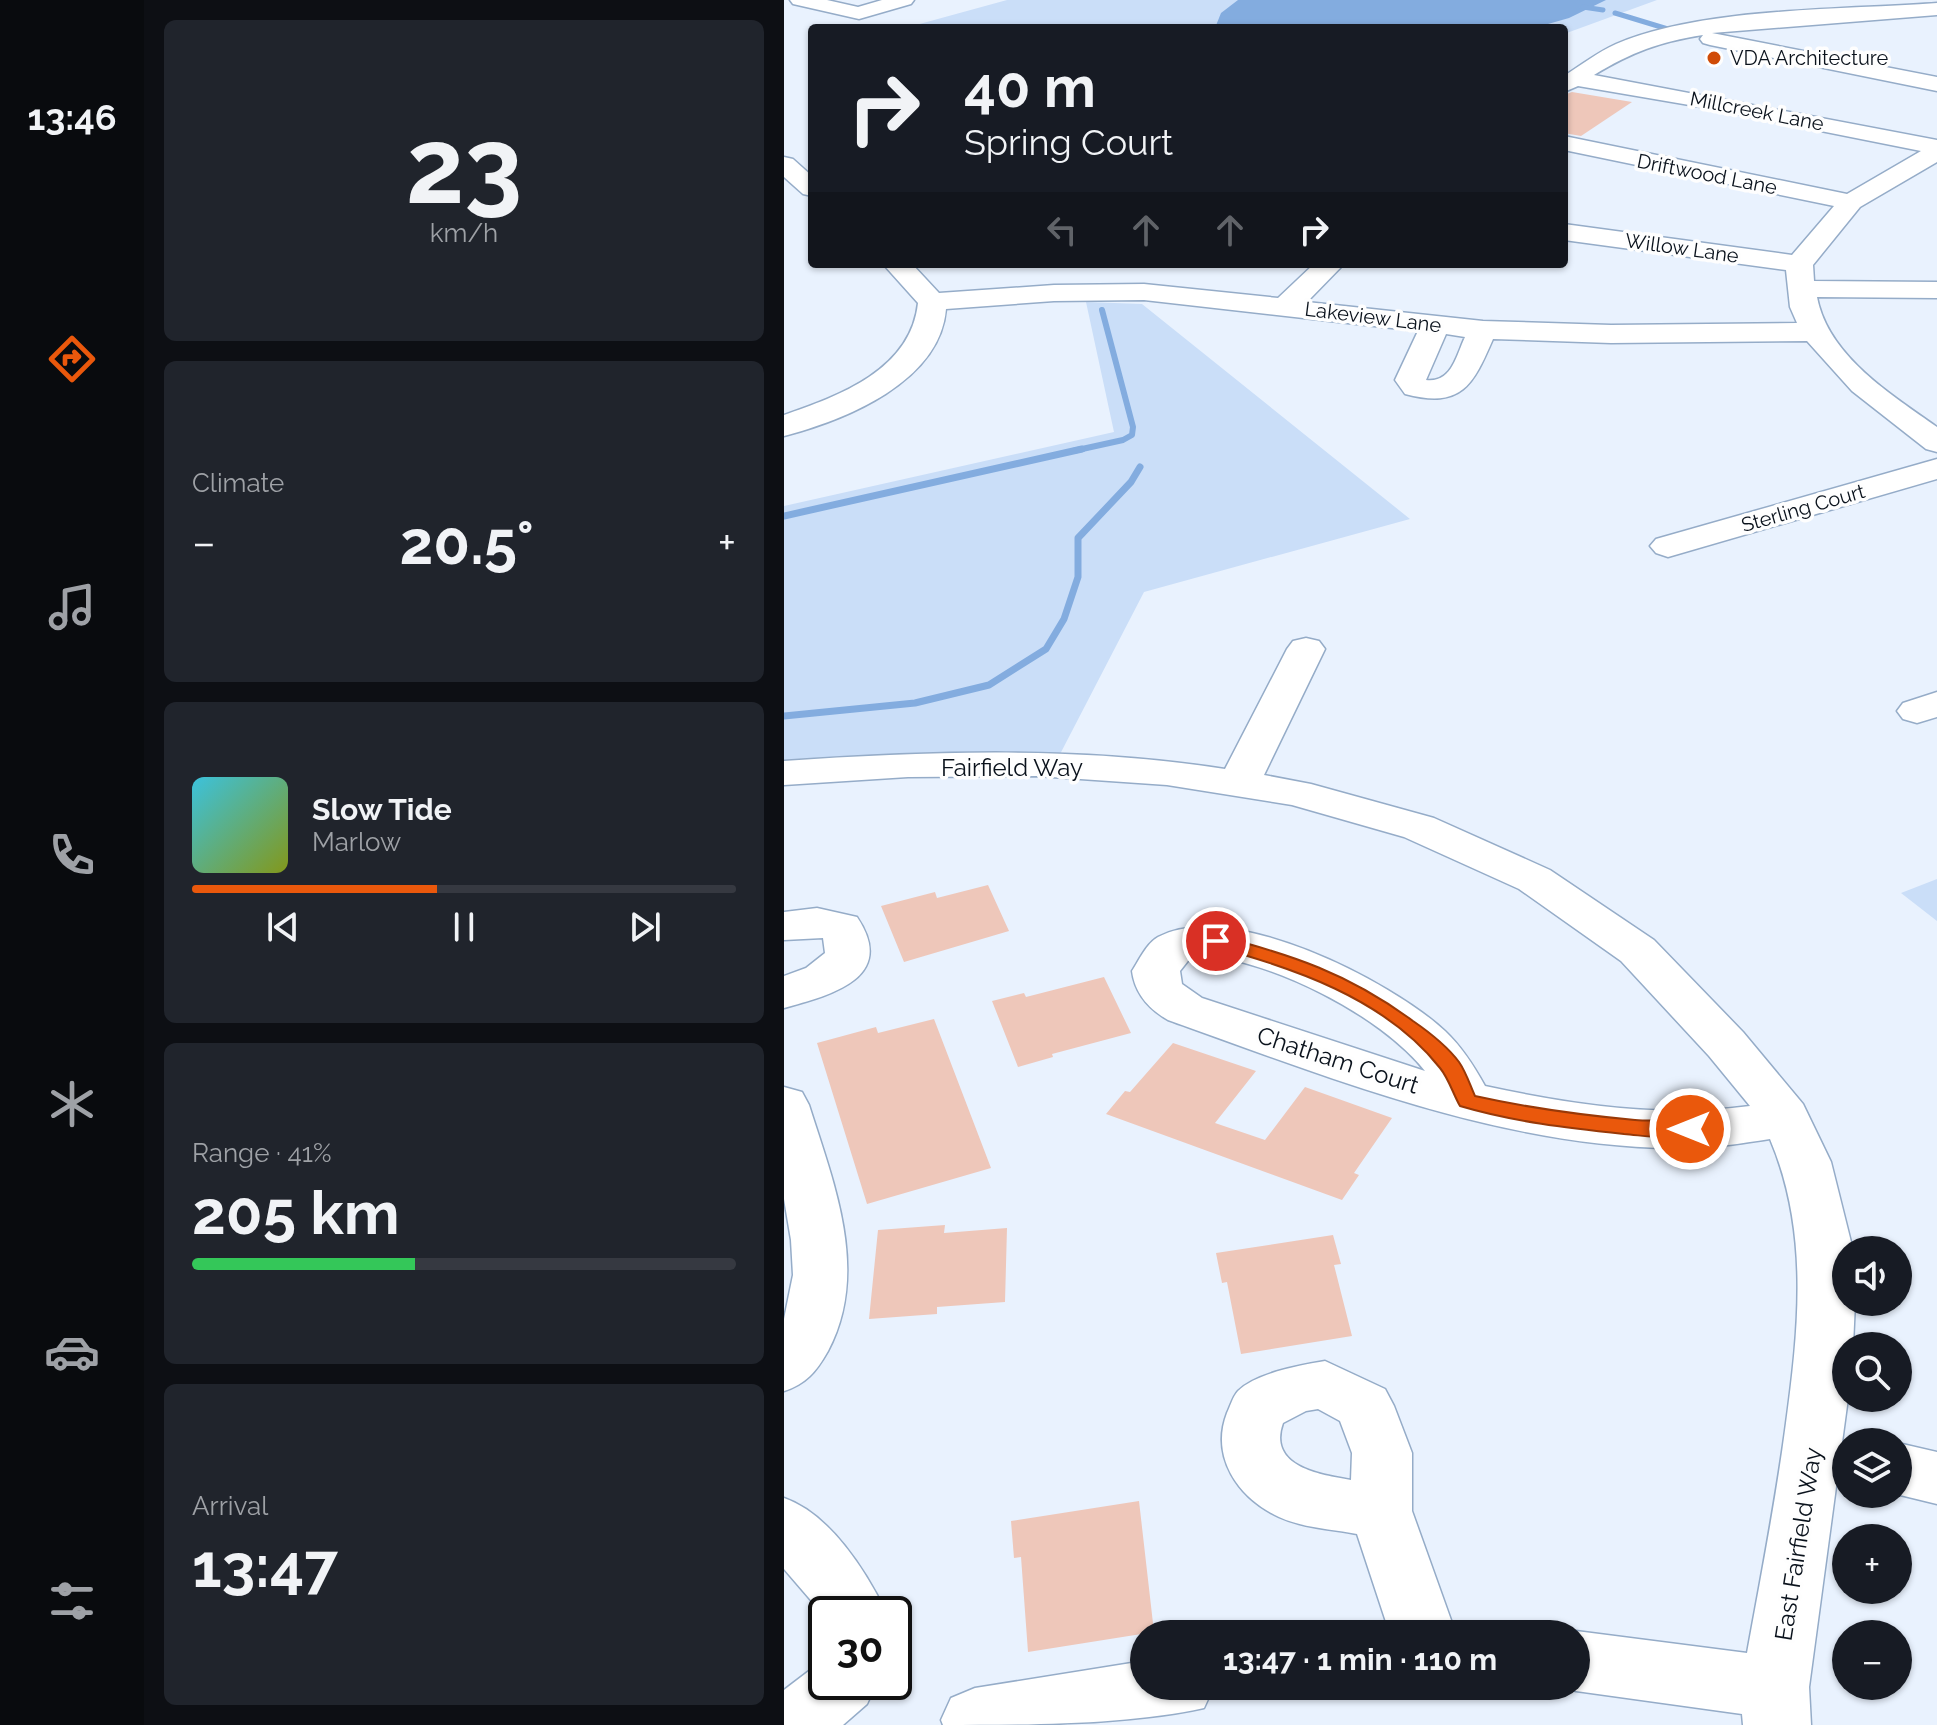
<!DOCTYPE html>
<html lang="en">
<head>
<meta charset="utf-8">
<style>
  body { margin:0; font-family:Raleway,sans-serif; background:#20242c; color:#f1f3f6; height:100vh; display:flex; flex-direction:column; font-size:30px; white-space:nowrap }
  * { box-sizing:border-box; margin:0 }
  p { font-size:26px; color:#9ea1a6 }
  .icon { flex:none; width:44px; height:44px; fill:none; stroke:currentColor; stroke-width:2; stroke-linecap:round; stroke-linejoin:round }
  .map { position:relative; flex:1; overflow:hidden }
  .side { display:flex; flex-direction:column; gap:20px; padding:20px; background:#0d0f14; width:640px }
  .side>* { flex:none }
  .banner { position:absolute; left:24px; top:24px; width:760px; height:244px; border-radius:8px; box-shadow:0 2px 6px #0004; background:#171b24; color:#f1f3f6; overflow:hidden }
  .fabs { position:absolute; left:1048px; top:1236px; display:grid; gap:16px }
  .fabs a { display:grid; place-items:center; width:80px; height:80px; border-radius:50%; background:#171b24; box-shadow:0 2px 6px #0004; font-size:40px }
  .speed { position:absolute; left:24px; top:1596px; display:flex; gap:16px; font-size:40px; font-weight:700; text-align:center }
  .speed>* { display:grid; place-content:center; width:104px; height:104px; border-radius:50%; background:#171b24; box-shadow:0 2px 6px #0004; line-height:1 }
  .speed .limit { border:4px solid #111; border-radius:12px; background:#fff; color:#111 }
  .pin { position:absolute; display:grid; place-items:center; width:68px; height:68px; color:#fff; margin:-34px; border:4px solid #fff; border-radius:50%; box-shadow:0 2px 8px #0007 }
  .me { position:absolute; width:88px; margin:-44px; rotate:270deg; stroke-linejoin:round; filter:drop-shadow(0 0 6px #0008) }
  .turn { display:flex; align-items:center; gap:28px; height:168px; padding:0 24px; font-size:36px }
  .turn .icon { width:104px; height:104px; stroke-width:2.5 }
  .turn b { display:block; font-size:56px; line-height:68px }
  .lanes { display:flex; align-items:center; height:76px; padding:0 24px; background:#0003; justify-content:center; gap:40px; direction:ltr }
  .lanes .off { opacity:.35 }
  .big { font-size:60px; font-weight:700; line-height:1.1 }
  .side .tile { flex:1; display:flex; flex-direction:column; justify-content:center; gap:12px; min-width:0; padding:0 28px; border-radius:12px; background:#20242c }
  .side .dial { align-items:center; gap:0 }
  .dial b { font-size:104px; line-height:1 }
  .song { display:flex; align-items:center; gap:24px }
  .cover { width:96px; height:96px; border-radius:12px; background:linear-gradient(135deg,hsl(190 70% 55%),hsl(70 70% 35%)) }
  .played { height:8px; border-radius:4px; background:linear-gradient(90deg,#ea580c 45%,#363941 45%) }
  .keys { display:flex; justify-content:space-around; direction:ltr }
  .heat { display:flex; justify-content:space-between; align-items:center; font-size:44px; direction:ltr }
  .charge { height:12px; border-radius:6px; background:linear-gradient(90deg,#34c759 41%,#363941 0) }
  .trip { position:absolute; left:346px; top:1620px; width:460px; height:80px; border-radius:40px; background:#171b24; box-shadow:0 2px 6px #0004; font-weight:700; line-height:80px; text-align:center }
  main { display:flex; flex:1; min-height:0 }
  .tabs { display:flex; flex-direction:column; width:144px; justify-content:space-around; align-items:center; background:#090b0e; color:#9ea1a6 }
  .tabs .icon { width:56px; height:56px }
  .tabs .current { color:#ea580c }
  .tabs b { font-size:36px; color:#f1f3f6 }
  .map>svg:first-child { display:block }
  .green { fill:#cadef8 }
  .water { fill:#83acdf }
  .lines { fill:none; stroke-linecap:round; stroke-linejoin:round }
  .stream-far2 { stroke:#83acdf; stroke-width:5 }
  .stream-far1 { stroke:#83acdf; stroke-width:6 }
  .stream { stroke:#83acdf; stroke-width:7 }
  .building { fill:#eec7ba }
  .minor-casing { stroke:#95acc8; stroke-width:3 }
  .minor { fill:#fff; fill-rule:evenodd }
  .route { fill:#ea580c; stroke:#983908; stroke-width:2 }
  .poi-dot { fill:#d04b07; stroke:#fefefe; stroke-width:3 }
  .labels { text-anchor:middle; dominant-baseline:central; stroke-width:7; stroke-linejoin:round; paint-order:stroke }
  .far-poi-label { font-size:20px; fill:#0a121c; stroke:#fefefe; text-anchor:start }
  .far-street-label { font-size:20px; fill:#0a121c; stroke:#fefefe }
  .street-label { font-size:24px; fill:#0a121c; stroke:#fefefe }
</style>
</head>
<body>
<main>
<nav class="tabs">
<b>13:46</b>
<svg class="icon current" aria-label="directions" viewBox="0 0 24 24"><path d="M12 3l9 9-9 9-9-9zM9 14v-3h6M13 9l2 2-2 2"/></svg>
<svg class="icon" aria-label="music" viewBox="0 0 24 24"><path d="M9 18V5l10-2v13"/><circle cx="6" cy="18" r="3"/><circle cx="16" cy="16" r="3"/></svg>
<svg class="icon" aria-label="phone" viewBox="0 0 24 24"><path d="M5 4h4l2 5-3 2q2 4 5 5l2-3 5 2v4C11 20 4 13 5 4z"/></svg>
<svg class="icon" aria-label="climate" viewBox="0 0 24 24"><path d="M12 3v18M4 7l16 10M4 17L20 7"/></svg>
<svg class="icon" aria-label="car" viewBox="0 0 24 24"><path d="M5 17H2v-5l4-1 3-4h7l3 4 3 1v5h-3M9 17h6M6 11h13"/><circle cx="7" cy="17" r="2"/><circle cx="17" cy="17" r="2"/></svg>
<svg class="icon" aria-label="filters" viewBox="0 0 24 24"><path d="M4 7h16M4 17h16"/><circle cx="9" cy="7" r="2"/><circle cx="15" cy="17" r="2"/></svg>
</nav>
<section class="side">
<div class="tile dial"><b>23</b><p>km/h</p></div>
<div class="tile"><p>Climate</p>
<div class="heat"><a>−</a><b class="big">20.5°</b><a>+</a></div>
</div>
<div class="tile">
<div class="song"><i class="cover"></i><div><b>Slow Tide</b><p>Marlow</p></div></div>
<div class="played"></div>
<div class="keys"><svg class="icon" aria-label="previous" viewBox="0 0 24 24"><path d="M18 5L8 12l10 7zM5 5v14"/></svg><svg class="icon" aria-label="pause" viewBox="0 0 24 24"><path d="M8 5v14M16 5v14"/></svg><svg class="icon" aria-label="next" viewBox="0 0 24 24"><path d="M6 5l10 7-10 7zM19 5v14"/></svg></div>
</div>
<div class="tile"><p>Range · 41%</p><b class="big">205 km</b><div class="charge"></div></div>
<div class="tile"><p>Arrival</p><b class="big">13:47</b></div>
</section>
<div class="map">
<svg width="1153" height="1725" viewBox="0 0 1153 1725">
  <rect width="100%" height="100%" fill="#e9f2fe"/>
  <g class="green">
    <path d="M223,0H873L780,34V28H121Z"/>
    <path d="M302,302L358,304L626,519L360,592L273,760L0,764V506L330,432Z"/>
    <path d="M1153,879V921L1117,893Z"/>
  </g>
  <path class="water" d="M454,0H822L785,18L750,28H431L437,13Z"/>
  <g class="lines">
    <g class="stream-far2">
      <path d="M799,7L819,10"/>
      <path d="M831,13L887,30"/>
    </g>
    <path class="stream-far1" d="M289,451L339,440L348,435L349,427L318,310"/>
    <g class="stream">
      <path d="M0,516L298,449"/>
      <path d="M0,716L131,703L205,685L262,649L280,619L294,577V538L347,482L356,467"/>
    </g>
  </g>
  <g class="building">
    <path d="M788,92L848,102L797,136L780,133V95Z"/>
    <path d="M204,885L225,931L120,962L97,906L151,892L153,898Z"/>
    <path d="M320,977L347,1033L268,1054L269,1057L234,1067L208,1001L240,993L242,997Z"/>
    <path d="M150,1019L207,1168L83,1204L33,1043L92,1027L94,1033Z"/>
    <path d="M389,1043L472,1071L431,1123L481,1140L521,1087L608,1118L570,1173L575,1175L558,1200L322,1114L341,1091L346,1092Z"/>
    <path d="M161,1225L160,1233L223,1228L221,1302L153,1307V1314L85,1319L94,1230Z"/>
    <path d="M549,1235L557,1264L550,1265L568,1336L457,1354L443,1282L438,1283L432,1253Z"/>
    <path d="M355,1501L370,1632L244,1652L237,1557L230,1558L227,1521Z"/>
  </g>
  <g class="lines">
    <defs>
      <g id="minor">
        <path d="M6,0H43L74,7L98,0H130L127,4L75,19L9,4Z"/>
        <path d="M1153,3V15L928,33L1153,77V91L926,45L919,43L916,39L919,35C875,42 848,52 810,75L1153,140V162L1076,207L1029,265L1030,281L1153,282V298L1033,297C1044,356 1108,395 1153,427V452L1142,449L1068,391L1023,341L827,343L709,339C689,385 678,409 621,394L611,380L634,331L360,300L270,301L162,309C156,382 61,420 0,436V415C55,396 127,370 134,303L99,264H128L155,293L270,285L360,284L494,298L530,264H560L523,302L699,321L827,325L1013,323L1006,307L1002,270L780,240V224L1008,255L1050,206L780,150V136L1063,194L1137,151L917,107L794,86L780,92V76C797,65 814,52 832,44C919,7 1058,10 1153,3ZM662,334L681,337C672,356 668,383 642,380Z"/>
        <path d="M0,157L9,159L28,176V196L19,194L0,177Z"/>
        <path d="M1153,459V479L884,557L872,553L866,546L872,539Z"/>
        <path d="M522,638L535,641L541,649L480,775L527,784L650,818L766,870L870,940L959,1032L1019,1104L1047,1162L1069,1250H1062V1302H1071L1069,1346H1062V1398H1064L1025,1687L1027,1725H959L958,1714L792,1691L778,1686H792V1634H783L792,1631L963,1653C977,1576 992,1500 1002,1423C1015,1327 1025,1231 986,1139C954,1144 922,1149 889,1148C718,1147 544,1077 384,1020C365,1009 351,994 348,971C355,960 363,943 374,937C446,898 607,981 661,1031C678,1047 690,1066 701,1086C789,1105 876,1118 966,1106L925,1056L837,961L735,889L620,837L508,805L383,785L253,776L124,777L0,785V761C148,751 295,746 441,769L503,649L509,641ZM417,955C487,960 597,1015 641,1071L418,998L398,984L396,971L407,957Z"/>
        <path d="M1153,692V717L1133,723L1119,719L1113,711L1119,703Z"/>
        <path d="M33,908L73,917C114,978 47,995 0,1008V976L22,968L41,953L39,938L0,940V912Z"/>
        <path d="M0,1087L18,1092L25,1105C50,1184 86,1272 44,1351C32,1372 22,1384 0,1391V1319L9,1275L7,1240L0,1199Z"/>
        <path d="M541,1361L601,1389L610,1406L628,1453V1511L672,1634H606L573,1534C547,1529 519,1528 495,1517C454,1498 426,1457 443,1413C446,1407 449,1396 454,1391C472,1373 517,1365 541,1361ZM534,1409L556,1421L568,1453L567,1480C537,1475 483,1467 499,1423L522,1411Z"/>
        <path d="M1114,1443L1153,1452V1504L1112,1494Z"/>
        <path d="M0,1498C46,1514 82,1571 103,1614H42V1625L31,1605L0,1569Z"/>
        <path d="M42,1658V1682H93L83,1704L59,1725H0V1690Z"/>
        <path d="M360,1661V1686H430L420,1708C344,1725 240,1725 159,1725L157,1720L167,1698L191,1688Z"/>
      </g>
    </defs>
    <use href="#minor" class="minor-casing"/>
    <use href="#minor" class="minor"/>
  </g>
  <path class="route" d="M432,935C508,955 564,973 629,1021C645,1032 663,1046 675,1062C682,1072 686,1085 691,1096C745,1108 797,1115 851,1120C871,1122 895,1118 914,1124L917,1129L914,1134C890,1141 864,1136 840,1134C784,1128 730,1122 676,1106C669,1094 665,1079 656,1068C601,998 507,967 425,945L422,941Z"/>
  <circle class="poi-dot" cx="930" cy="58" r="8"/>
  <g class="labels">
    <g class="far-poi-label">
      <text x="946" y="58">VDA Architecture</text>
    </g>
    <g class="far-street-label">
      <text transform="translate(973 111) rotate(11)">Millcreek Lane</text>
      <text transform="translate(923 174) rotate(11)">Driftwood Lane</text>
      <text transform="translate(898 248) rotate(8)">Willow Lane</text>
      <text transform="translate(589 317) rotate(7)">Lakeview Lane</text>
      <text transform="translate(1019 508) rotate(-16)">Sterling Court</text>
    </g>
    <g class="street-label">
      <text x="228" y="767">Fairfield Way</text>
      <text transform="translate(554 1060) rotate(18)">Chatham Court</text>
      <text transform="translate(1014 1544) rotate(-81)">East Fairfield Way</text>
    </g>
  </g>
</svg>
<div class="fabs">
<a><svg class="icon" aria-label="sound" viewBox="0 0 24 24"><path d="M4 9h4l5-4v14l-5-4H4zM17 9q2 3 0 6"/></svg></a>
<a><svg class="icon" aria-label="search" viewBox="0 0 24 24"><circle cx="10" cy="10" r="6"/><path d="M15 15l6 6"/></svg></a>
<a><svg class="icon" aria-label="layers" viewBox="0 0 24 24"><path d="M12 4l9 5-9 5-9-5zM3 14l9 5 9-5"/></svg></a>
<a>+</a>
<a>−</a>
</div>
<div class="speed"><div class="limit">30</div></div>
<div class="pin" style="left:432px;top:941px;background:#d93025"><svg class="icon" aria-label="arrive" viewBox="0 0 24 24"><path d="M6 21V4h12l-3 4 3 4H6"/></svg></div>
<svg class="me" style="left:906px;top:1129px" viewBox="-20 -20 40 40"><circle r="17" fill="#ea580c" stroke="#fff" stroke-width="3"/><path d="M0-11L8 9 0 5-8 9z" fill="#fff"/></svg>
<div class="trip">13:47 · 1 min · 110 m</div>
<div class="banner">
<div class="turn"><svg class="icon" aria-label="right" viewBox="0 0 24 24"><path d="M7 20v-9h11M14 6l5 5-5 5"/></svg><div><b>40 m</b>Spring Court</div></div>
<div class="lanes"><svg class="icon off" aria-label="left" viewBox="0 0 24 24"><path d="M17 20v-9H6M10 6l-5 5 5 5"/></svg><svg class="icon off" aria-label="ahead" viewBox="0 0 24 24"><path d="M12 20V5M6 11l6-6 6 6"/></svg><svg class="icon off" aria-label="ahead" viewBox="0 0 24 24"><path d="M12 20V5M6 11l6-6 6 6"/></svg><svg class="icon" aria-label="right" viewBox="0 0 24 24"><path d="M7 20v-9h11M14 6l5 5-5 5"/></svg></div>
</div>
</div>
</main>
</body>
</html>
